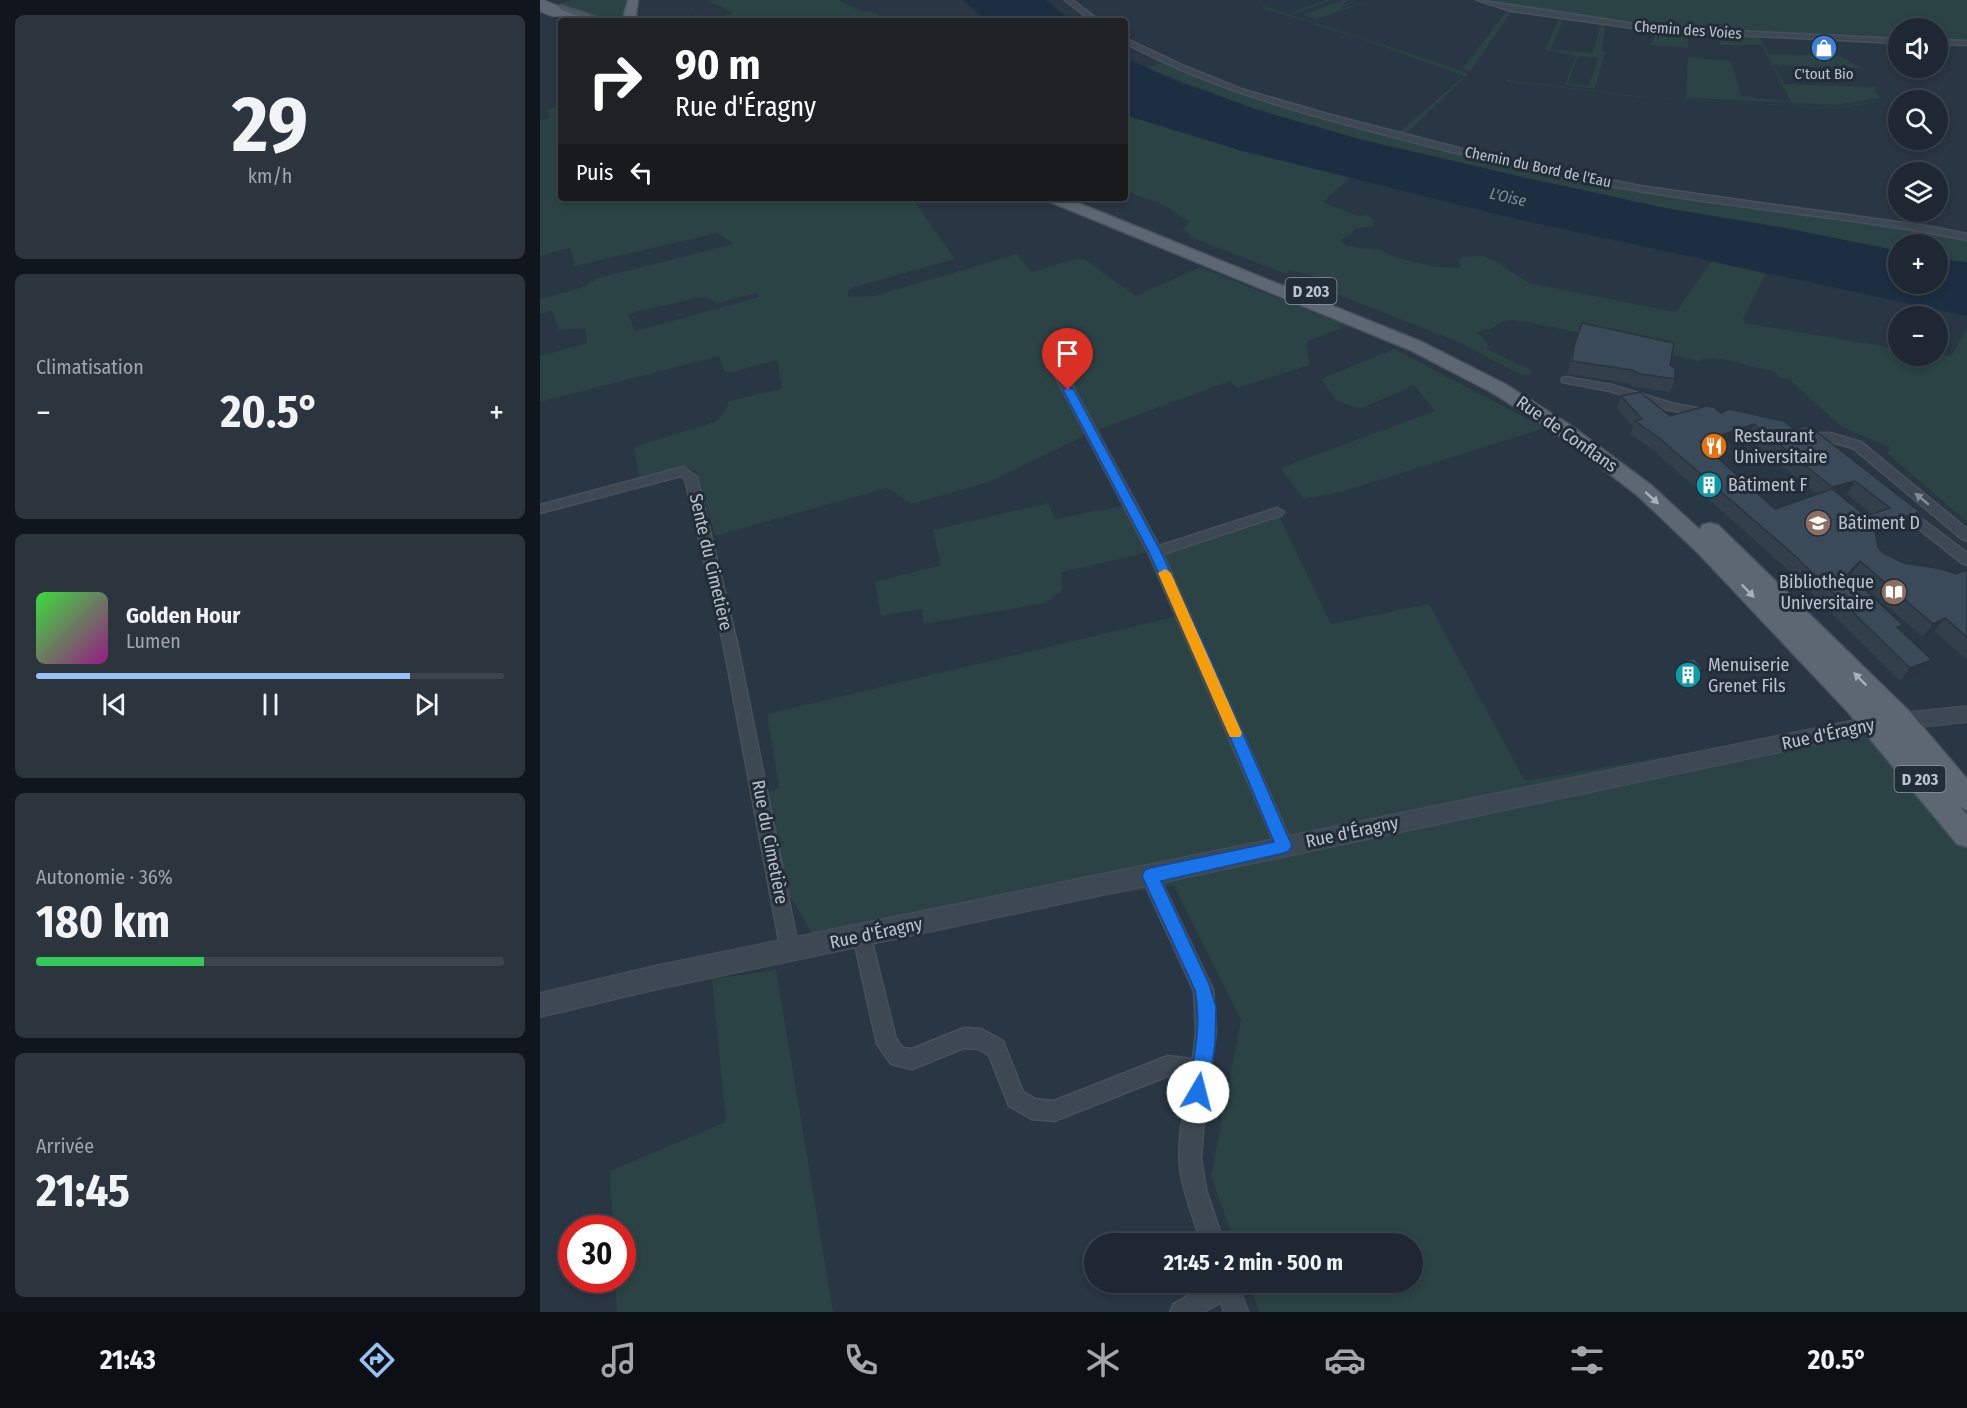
<!DOCTYPE html>
<html lang="fr">
<head>
<meta charset="utf-8">
<style>
  body { margin:0; font-family:"Fira Sans Condensed",sans-serif; background:#2c343e; color:#f1f3f6; height:100vh; display:flex; flex-direction:column; font-size:22px; white-space:nowrap }
  * { box-sizing:border-box; margin:0 }
  p { font-size:20px; color:#a1a6ac }
  .icon { flex:none; width:33px; height:33px; fill:none; stroke:currentColor; stroke-width:2; stroke-linecap:round; stroke-linejoin:round }
  .map { position:relative; flex:1; overflow:hidden }
  .sheet { display:flex; flex-direction:column; gap:15px; padding:15px; background:#11161c; width:540px }
  .sheet>* { flex:none }
  .banner { position:absolute; left:18px; top:18px; width:570px; height:183px; border-radius:6px; box-shadow:0 3px 9px #0003,0 0 0 2px #3c444d; background:#202124; color:#fff; overflow:hidden }
  .buttons { position:absolute; left:1348px; top:18px; display:grid; gap:12px }
  .buttons a { display:grid; place-items:center; width:60px; height:60px; border-radius:50%; background:#1f2832; box-shadow:0 3px 9px #0003,0 0 0 2px #3c444d; font-size:30px }
  .speed { position:absolute; left:18px; top:1215px; display:flex; gap:12px; font-size:30px; font-weight:700; text-align:center }
  .speed>* { display:grid; place-content:center; width:78px; height:78px; border-radius:50%; background:#1f2832; box-shadow:0 3px 9px #0003,0 0 0 2px #3c444d; line-height:1 }
  .speed .limit { border:9px solid #d22; background:#fff; color:#111 }
  .pin { position:absolute; display:grid; place-items:center; width:51px; height:51px; color:#fff; margin:-62px -26px; border-radius:50% 50% 50% 0; rotate:-45deg; box-shadow:0 0 6px #0007 }
  .pin .icon { rotate:45deg }
  .me { position:absolute; width:66px; margin:-33px; rotate:8deg; stroke-linejoin:round; filter:drop-shadow(0 0 4px #0008) }
  .turn { display:flex; align-items:center; gap:21px; height:126px; padding:0 18px; font-size:27px }
  .turn .icon { width:78px; height:78px; stroke-width:2.5 }
  .turn b { display:block; font-size:42px; line-height:51px }
  .then { display:flex; align-items:center; height:57px; padding:0 18px; background:#0003; gap:12px; font-size:22px }
  .big { font-size:45px; font-weight:700; line-height:1.1 }
  .sheet .widget { flex:1; display:flex; flex-direction:column; justify-content:center; gap:9px; min-width:0; padding:0 21px; border-radius:9px; background:#2c343e }
  .sheet .dial { align-items:center; gap:0 }
  .dial b { font-size:78px; line-height:1 }
  .song { display:flex; align-items:center; gap:18px }
  .cover { width:72px; height:72px; border-radius:9px; background:linear-gradient(135deg,hsl(120 70% 55%),hsl(310 70% 35%)) }
  .played { height:6px; border-radius:3px; background:linear-gradient(90deg,#98c2f3 80%,#3c444d 80%) }
  .keys { display:flex; justify-content:space-around; direction:ltr }
  .heat { display:flex; justify-content:space-between; align-items:center; font-size:33px; direction:ltr }
  .charge { height:9px; border-radius:4px; background:linear-gradient(90deg,#34c759 36%,#3c444d 0) }
  .trip { position:absolute; left:544px; top:1233px; width:339px; height:60px; border-radius:30px; background:#1f2832; box-shadow:0 3px 9px #0003,0 0 0 2px #3c444d; font-weight:700; line-height:60px; text-align:center }
  .dock { display:flex; height:96px; justify-content:space-around; align-items:center; background:#0c1014; color:#a1a6ac }
  .dock .icon { width:42px; height:42px }
  .dock .on { color:#98c2f3 }
  .dock b { font-size:27px; color:#f1f3f6 }
  main { display:flex; flex:1; min-height:0 }
  .map>svg:first-child { display:block }
  .green { fill:#2b4344; fill-rule:evenodd }
  .water { fill:#1c2e41 }
  .lines { fill:none; stroke-linecap:round; stroke-linejoin:round }
  .minor-casing { stroke:#47515c; stroke-width:3 }
  .tertiary-casing { stroke:#47515c; stroke-width:2 }
  .secondary-casing { stroke:#47515c; stroke-width:4 }
  .primary-casing { stroke:#47515c; stroke-width:3 }
  .minor { fill:#3d4852; fill-rule:evenodd }
  .tertiary { fill:#3d4852; fill-rule:evenodd }
  .secondary { fill:#4c5765; fill-rule:evenodd }
  .primary { fill:#5c6772; fill-rule:evenodd }
  .primary-bridge-casing { stroke:#47515c; stroke-width:14; stroke-linecap:butt }
  .primary-bridge { stroke:#5c6772; stroke-width:12 }
  .wall { fill:#33404c; fill-rule:evenodd }
  .shaded-wall { fill:#29343e }
  .building { fill:#3b4a58; stroke:#29343e; stroke-width:1.5; fill-rule:evenodd }
  .oneway { fill:#a8b1ba }
  .oneway2 { fill:#828c95 }
  .route { fill:#1a73e8; stroke:#114b97; stroke-width:1.5 }
  .slow { fill:#f59e0b }
  .labels { text-anchor:middle; dominant-baseline:central; stroke-width:6; stroke-linejoin:round; paint-order:stroke }
  .far-street-label { font-size:15px; fill:#bbc3cc; stroke:#222d38 }
  .far-poi-label { font-size:15px; fill:#bbc3cc; stroke:#222d38 }
  .far-water-label { font-size:16px; font-style:italic; fill:#7690a9; stroke:#222d38 }
  .shield { fill:#222d38; stroke:#8d96a0; stroke-width:1.5 }
  .shield-label { font-size:16px; font-weight:bold; fill:#bbc3cc }
  .street-label { font-size:18px; fill:#bbc3cc; stroke:#222d38 }
  .poi-label { font-size:18px; fill:#bbc3cc; stroke:#222d38; text-anchor:start }
</style>
</head>
<body>
<main>
<section class="sheet">
<div class="widget dial"><b>29</b><p>km/h</p></div>
<div class="widget"><p>Climatisation</p>
<div class="heat"><a>−</a><b class="big">20.5°</b><a>+</a></div>
</div>
<div class="widget">
<div class="song"><i class="cover"></i><div><b>Golden Hour</b><p>Lumen</p></div></div>
<div class="played"></div>
<div class="keys"><svg class="icon" aria-label="previous" viewBox="0 0 24 24"><path d="M18 5L8 12l10 7zM5 5v14"/></svg><svg class="icon" aria-label="pause" viewBox="0 0 24 24"><path d="M8 5v14M16 5v14"/></svg><svg class="icon" aria-label="next" viewBox="0 0 24 24"><path d="M6 5l10 7-10 7zM19 5v14"/></svg></div>
</div>
<div class="widget"><p>Autonomie · 36%</p><b class="big">180 km</b><div class="charge"></div></div>
<div class="widget"><p>Arrivée</p><b class="big">21:45</b></div>
</section>
<div class="map">
<svg width="1427" height="1312" viewBox="0 0 1427 1312">
  <rect width="100%" height="100%" fill="#293643"/>
  <g class="green">
    <path d="M33,0H89L85,11L87,21H65L15,4Z"/>
    <path d="M171,0H298L322,12L332,11L351,21H150L145,18L156,15L167,20L193,13L169,1Z"/>
    <path d="M705,0L902,64L925,72L927,75L869,131L858,134C789,117 716,101 650,73C628,63 606,51 585,39V37L644,66L642,68C711,96 787,116 860,132L924,76L819,38L775,25L774,23L724,9L722,6Z"/>
    <path d="M786,0H792L757,13L762,15L803,0H810L796,6L820,0L801,7L804,8L833,0L776,19L752,12Z"/>
    <path d="M933,0L973,9L942,0H1427V41L1398,40V28H1359V39L1253,35L1060,22L1065,28L1062,50L1065,53L1055,89L1025,85L1036,56L1005,50L1019,18L972,11L930,71L921,68L924,67L967,10ZM1023,20L1061,25L1052,53L1011,49ZM1038,56L1058,58L1049,86L1028,83Z"/>
    <path d="M1116,29L1154,33H1148V48L1111,45Z"/>
    <path d="M1178,33L1218,35L1229,54L1299,56L1322,68L1234,65L1244,84L1338,87L1335,91L1340,98L1297,105L1146,98L1148,57L1191,61L1201,96L1251,102L1222,45H1180Z"/>
    <path d="M623,63C678,86 734,102 791,119C999,179 1214,205 1427,238V262L1398,259V244H1359V251L1240,227L1125,208L982,177L819,139L718,110L607,68Z"/>
    <path d="M967,80L1105,97L1279,107L1305,106L1356,98L1427,94L1351,99L1309,107L1282,108L1099,97L966,81Z"/>
    <path d="M21,105V198H385L374,201L415,259L315,287L308,291V297L334,296L477,254L492,272L535,259H544L596,296L660,267L807,326L766,342L770,365L697,388L690,381L552,432L449,482L371,504L347,488L175,536L157,472L144,466L99,477L94,447L177,421L188,406V401L242,389L237,360L189,373L184,371L179,356L0,402V356L47,343L45,328L19,330L12,311L0,314V299L41,288L58,278L193,244L178,233L35,266L30,248L0,256V120L10,118L7,110ZM217,293L219,297L95,331L88,314L156,298H167L177,303Z"/>
    <path d="M585,115L703,151L811,177L783,202L818,216L828,215L834,220L833,226L814,229L810,235L800,240L806,246L840,250L858,258L891,266L918,268L922,266L918,261L921,257L943,256L955,261L989,283L1136,312L1171,262L1226,274L1203,320L1205,323L1359,349V356L1412,355L1427,328V522L1348,454L1349,447L1302,427L1250,380L1241,378L1233,371C1215,369 1173,352 1159,361L1097,348L1026,330L975,320L963,321L951,329L937,332L948,343L947,349L990,370L991,374L982,375L918,342L796,294L790,290L793,286C784,278 761,272 749,270L746,274L650,237V234L642,230L650,222L623,205L585,191Z"/>
    <path d="M854,349L1005,428L801,492L764,499L740,468L895,411L874,385L820,409L797,401L781,379Z"/>
    <path d="M508,503L515,519L592,504L606,553L522,572V590L506,603L383,624L382,609L341,616L335,582L401,565L393,530Z"/>
    <path d="M739,516L791,624L889,604L985,781L1314,724L1427,806V1312H719L709,1283L873,1282V1244L695,1243L671,1176L701,1020L634,886L273,935L242,882L238,860L241,856L239,849L235,846L230,822L234,817L232,810L228,809L225,793L239,788L227,714L634,617L637,606L617,553Z"/>
    <path d="M236,970L293,1312H77L75,1280H82V1228H73L70,1171L186,1122L172,979Z"/>
  </g>
  <g class="water">
    <path d="M423,0H506L531,21H447Z"/>
    <path d="M585,58L633,80L718,110L819,139L982,177L1125,208L1240,227L1359,251V284H1398V259L1427,262V316L976,219L703,151L585,115Z"/>
  </g>
  <g class="lines">
    <defs>
      <g id="minor">
        <path d="M525,0H532L560,21H552Z"/>
        <path d="M937,0L1115,27L1359,39V43L1115,31L972,11Z"/>
        <path d="M585,38L644,66L701,89L791,115L938,153L1100,186L1392,227L1427,234V240C1319,218 1209,210 1100,191C1008,176 917,154 827,130C743,108 662,84 585,43Z"/>
        <path d="M1398,40L1427,41V45L1398,44Z"/>
        <path d="M518,367L524,370L619,546L737,508L744,512L742,515L623,554L753,846L750,851L744,854L738,851L608,552L512,370Z"/>
        <path d="M1026,377L1072,385L1131,403L1172,411L1174,414L1168,418L1125,409L1070,391L1022,382V378Z"/>
        <path d="M1290,433L1321,442L1427,529V541L1422,539L1313,448L1287,441L1295,450L1289,454C1281,452 1275,445 1274,437L1280,433Z"/>
        <path d="M143,467L157,477L198,647L259,951L257,957L250,960L243,957L241,951L184,647L145,479L141,476L0,513V505Z"/>
        <path d="M1359,502L1427,553V565L1422,563L1354,509L1352,506L1354,503Z"/>
        <path d="M610,868L616,870L673,990L676,1032L664,1116L661,1159L666,1190L684,1244H662C654,1218 643,1193 640,1167C637,1138 645,1107 650,1079L628,1076L514,1121L492,1119L469,1106L449,1055L439,1049L424,1048L372,1069L351,1064L337,1044L313,936L315,930L322,927L329,930L356,1039L363,1048L372,1049L424,1028L441,1029L463,1041L483,1092L495,1099L514,1101L628,1056L653,1059L656,1032L654,991L601,876L604,870Z"/>
        <path d="M671,1282H696L708,1312H684L681,1302L664,1312H630L634,1304Z"/>
      </g>
      <path id="tertiary" d="M1427,706V722L1334,732L114,990L0,1017V993L114,966L1334,716Z"/>
      <path id="secondary" d="M21,6L61,19L62,21H47L17,11V7Z"/>
      <g id="primary">
        <path d="M88,0H98L96,14L98,21H86L84,14Z"/>
        <path d="M15,8L47,19L49,21H32L11,13L9,11Z"/>
        <path d="M506,198H526L882,342L965,384L1030,425L1111,485L1160,530L1162,525L1170,523L1178,525L1371,713L1427,779V810L1420,807L1427,815V847L1417,844L1307,711L1159,554L1097,495L1016,433L951,392L870,350L508,201Z"/>
      </g>
    </defs>
    <use href="#minor" class="minor-casing"/>
    <use href="#tertiary" class="tertiary-casing"/>
    <use href="#secondary" class="secondary-casing"/>
    <use href="#primary" class="primary-casing"/>
    <use href="#minor" class="minor"/>
    <use href="#tertiary" class="tertiary"/>
    <use href="#secondary" class="secondary"/>
    <use href="#primary" class="primary"/>
    <defs>
      <path id="primary-bridge" d="M0,5L15,11"/>
    </defs>
    <use href="#primary-bridge" class="primary-bridge-casing"/>
    <use href="#primary-bridge" class="primary-bridge"/>
  </g>
  <g class="wall">
    <path d="M1034,346L1130,365L1135,379L1130,392L1096,387L1087,383L1028,374L1030,359Z"/>
    <path d="M1081,396L1130,416L1181,413L1254,429L1380,512L1371,525L1336,537L1338,547L1343,553L1364,563L1416,574L1427,570V660L1394,631L1383,637L1311,575L1310,576L1359,629L1392,660L1382,673L1360,681L1246,568L1113,450L1090,434L1093,427L1077,409ZM1207,438L1277,494L1235,509L1169,450ZM1307,494L1332,514L1326,516L1301,496Z"/>
    <path d="M1143,662L1158,678L1147,682L1138,671Z"/>
  </g>
  <g class="shaded-wall">
    <path d="M1214,424L1207,438L1154,455L1160,442Z"/>
    <path d="M1315,481L1307,494L1285,501L1292,487Z"/>
    <path d="M1380,512L1371,525L1333,538L1335,531L1342,525Z"/>
    <path d="M1320,561L1311,575L1300,587L1308,574Z"/>
    <path d="M1405,618L1394,631L1383,637L1393,624Z"/>
    <path d="M1392,660L1382,673L1360,681L1370,668Z"/>
    <path d="M1163,669L1158,678L1147,682L1152,672Z"/>
  </g>
  <g class="building">
    <path d="M1042,323L1134,343L1130,365L1135,368V379L1100,374L1091,370L1032,361L1034,346Z"/>
    <path d="M1100,392L1130,416L1166,406L1174,407L1181,413L1189,409L1244,421L1254,429L1269,426L1380,512L1342,525L1335,531L1338,547L1343,553L1364,563L1402,569L1416,574L1427,570V637L1405,618L1393,624L1320,561L1308,574L1363,625L1357,627L1392,660L1370,668L1254,555L1118,437L1095,421L1102,419L1081,396ZM1214,424L1292,487L1315,481L1350,508L1326,516L1292,489L1235,509L1160,442Z"/>
    <path d="M1154,658L1163,669L1152,672L1143,662Z"/>
  </g>
  <defs><path id="oneway-solid" d="M-6-.8H1V-3.2L6.5 0L1 3.2V.8H-6Z" transform="scale(1.5)"/></defs>
  <g class="oneway">
    <use href="#oneway-solid" transform="translate(1112 498) rotate(42)"/>
    <use href="#oneway-solid" transform="translate(1208 591) rotate(46)"/>
    <use href="#oneway-solid" transform="translate(1320 679) rotate(-135)"/>
  </g>
  <use class="oneway2" href="#oneway-solid" transform="translate(1382 499) rotate(-140)"/>
  <path class="route" d="M528,387L534,390L621,552L667,651L752,846L749,851L744,853L621,881L669,984L676,1007L675,1045L667,1092L664,1098L658,1101L651,1098L648,1092C654,1058 662,1024 655,990L602,876L605,870L610,868L734,842L654,651L609,552L523,390Z"/>
  <path class="slow" d="M625,569L631,573L702,733L700,737H690L688,733L618,573Z"/>
  <defs>
    <symbol id="shop-disc" viewBox="-11 -11 22 22"><circle r="9.5" fill="#3f7fe0" stroke="#222d38"/><path d="M-5-2.5h2.3a2.7 3.5 0 0 1 5.4 0H5L5.5 6h-11ZM-1.5-2.5h3a1.5 2.3 0 0 0-3 0Z" fill="#fff"/></symbol>
    <symbol id="restaurant-disc" viewBox="-11 -11 22 22"><circle r="9.5" fill="#e8710a" stroke="#222d38"/><path d="M-5-6h1v4h1v-4h1v4h1v-4h1v5L-1.5 .5V6h-2V.5L-5-1ZM5-6V6H3V1.5H1.5Q1.5-4 5-6Z" fill="#fff"/></symbol>
    <symbol id="building-disc" viewBox="-11 -11 22 22"><circle r="9.5" fill="#0f9aa8" stroke="#222d38"/><path d="M-4-6H4V6H1V3H-1V6H-4ZM-2.5-4.3h1.7v1.8h-1.7ZM.8-4.3h1.7v1.8H.8ZM-2.5-1h1.7V.8h-1.7ZM.8-1h1.7V.8H.8Z" fill="#fff"/></symbol>
    <symbol id="university-disc" viewBox="-11 -11 22 22"><circle r="9.5" fill="#8d6e63" stroke="#222d38"/><path d="M0-5L7-2L0 1L-7-2ZM-4 1L0 2.5L4 1V4Q0 6-4 4Z" fill="#fff"/></symbol>
    <symbol id="library-disc" viewBox="-11 -11 22 22"><circle r="9.5" fill="#8d6e63" stroke="#222d38"/><path d="M-6-4Q-3-5.5-.7-3.5V5Q-3 3-6 4ZM6-4Q3-5.5 .7-3.5V5Q3 3 6 4Z" fill="#fff"/></symbol>
  </defs>
  <g fill-rule="evenodd">
    <use href="#shop-disc" x="1269" y="33" width="30" height="30"/>
    <use href="#restaurant-disc" x="1159" y="431" width="30" height="30"/>
    <use href="#building-disc" x="1154" y="470" width="30" height="30"/>
    <use href="#university-disc" x="1263" y="508" width="30" height="30"/>
    <use href="#library-disc" x="1339" y="577" width="30" height="30"/>
    <use href="#building-disc" x="1133" y="660" width="30" height="30"/>
  </g>
  <g class="labels">
    <g class="far-street-label">
      <text transform="translate(1148 30) rotate(4)">Chemin des Voies</text>
      <text transform="translate(998 167) rotate(12)">Chemin du Bord de l'Eau</text>
    </g>
    <g class="far-poi-label">
      <text x="1284" y="74">C'tout Bio</text>
    </g>
    <g class="far-water-label">
      <text transform="translate(968 197) rotate(13)">L'Oise</text>
    </g>
    <g class="shield">
      <rect x="745.5" y="278" width="51" height="26" rx="4.5"/>
      <rect x="1354.5" y="766" width="51" height="26" rx="4.5"/>
    </g>
    <g class="shield-label">
      <text x="771" y="291">D 203</text>
      <text x="1380" y="779">D 203</text>
    </g>
    <g class="street-label">
      <text transform="translate(1027 434) rotate(35)">Rue de Conflans</text>
      <text transform="translate(171 562) rotate(77)">Sente du Cimetière</text>
      <text transform="translate(1288 734) rotate(-12)">Rue d'Éragny</text>
      <text transform="translate(812 832) rotate(-12)">Rue d'Éragny</text>
      <text transform="translate(230 842) rotate(79)">Rue du Cimetière</text>
      <text transform="translate(336 933) rotate(-12)">Rue d'Éragny</text>
    </g>
    <g class="poi-label">
      <text x="1194" y="436">Restaurant<tspan x="1194" dy="21">Universitaire</tspan></text>
      <text x="1188" y="485">Bâtiment F</text>
      <text x="1298" y="523">Bâtiment D</text>
      <text x="1334" y="582" text-anchor="end">Bibliothèque<tspan x="1334" dy="21">Universitaire</tspan></text>
      <text x="1168" y="665">Menuiserie<tspan x="1168" dy="21">Grenet Fils</tspan></text>
    </g>
  </g>
</svg>
<div class="buttons">
<a><svg class="icon" aria-label="sound" viewBox="0 0 24 24"><path d="M4 9h4l5-4v14l-5-4H4zM17 9q2 3 0 6"/></svg></a>
<a><svg class="icon" aria-label="search" viewBox="0 0 24 24"><circle cx="10" cy="10" r="6"/><path d="M15 15l6 6"/></svg></a>
<a><svg class="icon" aria-label="layers" viewBox="0 0 24 24"><path d="M12 4l9 5-9 5-9-5zM3 14l9 5 9-5"/></svg></a>
<a>+</a>
<a>−</a>
</div>
<div class="speed"><div class="limit">30</div></div>
<div class="pin" style="left:528px;top:390px;background:#d93025"><svg class="icon" aria-label="arrive" viewBox="0 0 24 24"><path d="M6 21V4h12l-3 4 3 4H6"/></svg></div>
<svg class="me" style="left:658px;top:1092px" viewBox="-20 -20 40 40"><circle r="19" fill="#fff"/><path d="M0-13L10 11 0 6-10 11z" fill="#1a73e8"/></svg>
<div class="trip">21:45 · 2 min · 500 m</div>
<div class="banner">
<div class="turn"><svg class="icon" aria-label="right" viewBox="0 0 24 24"><path d="M7 20v-9h11M14 6l5 5-5 5"/></svg><div><b>90 m</b>Rue d'Éragny</div></div>
<div class="then">Puis<svg class="icon" aria-label="left" viewBox="0 0 24 24"><path d="M17 20v-9H6M10 6l-5 5 5 5"/></svg></div>
</div>
</div>
</main>
<nav class="dock">
<b>21:43</b>
<svg class="icon on" aria-label="directions" viewBox="0 0 24 24"><path d="M12 3l9 9-9 9-9-9zM9 14v-3h6M13 9l2 2-2 2"/></svg>
<svg class="icon" aria-label="music" viewBox="0 0 24 24"><path d="M9 18V5l10-2v13"/><circle cx="6" cy="18" r="3"/><circle cx="16" cy="16" r="3"/></svg>
<svg class="icon" aria-label="phone" viewBox="0 0 24 24"><path d="M5 4h4l2 5-3 2q2 4 5 5l2-3 5 2v4C11 20 4 13 5 4z"/></svg>
<svg class="icon" aria-label="climate" viewBox="0 0 24 24"><path d="M12 3v18M4 7l16 10M4 17L20 7"/></svg>
<svg class="icon" aria-label="car" viewBox="0 0 24 24"><path d="M5 17H2v-5l4-1 3-4h7l3 4 3 1v5h-3M9 17h6M6 11h13"/><circle cx="7" cy="17" r="2"/><circle cx="17" cy="17" r="2"/></svg>
<svg class="icon" aria-label="filters" viewBox="0 0 24 24"><path d="M4 7h16M4 17h16"/><circle cx="9" cy="7" r="2"/><circle cx="15" cy="17" r="2"/></svg>
<b>20.5°</b>
</nav>
</body>
</html>
